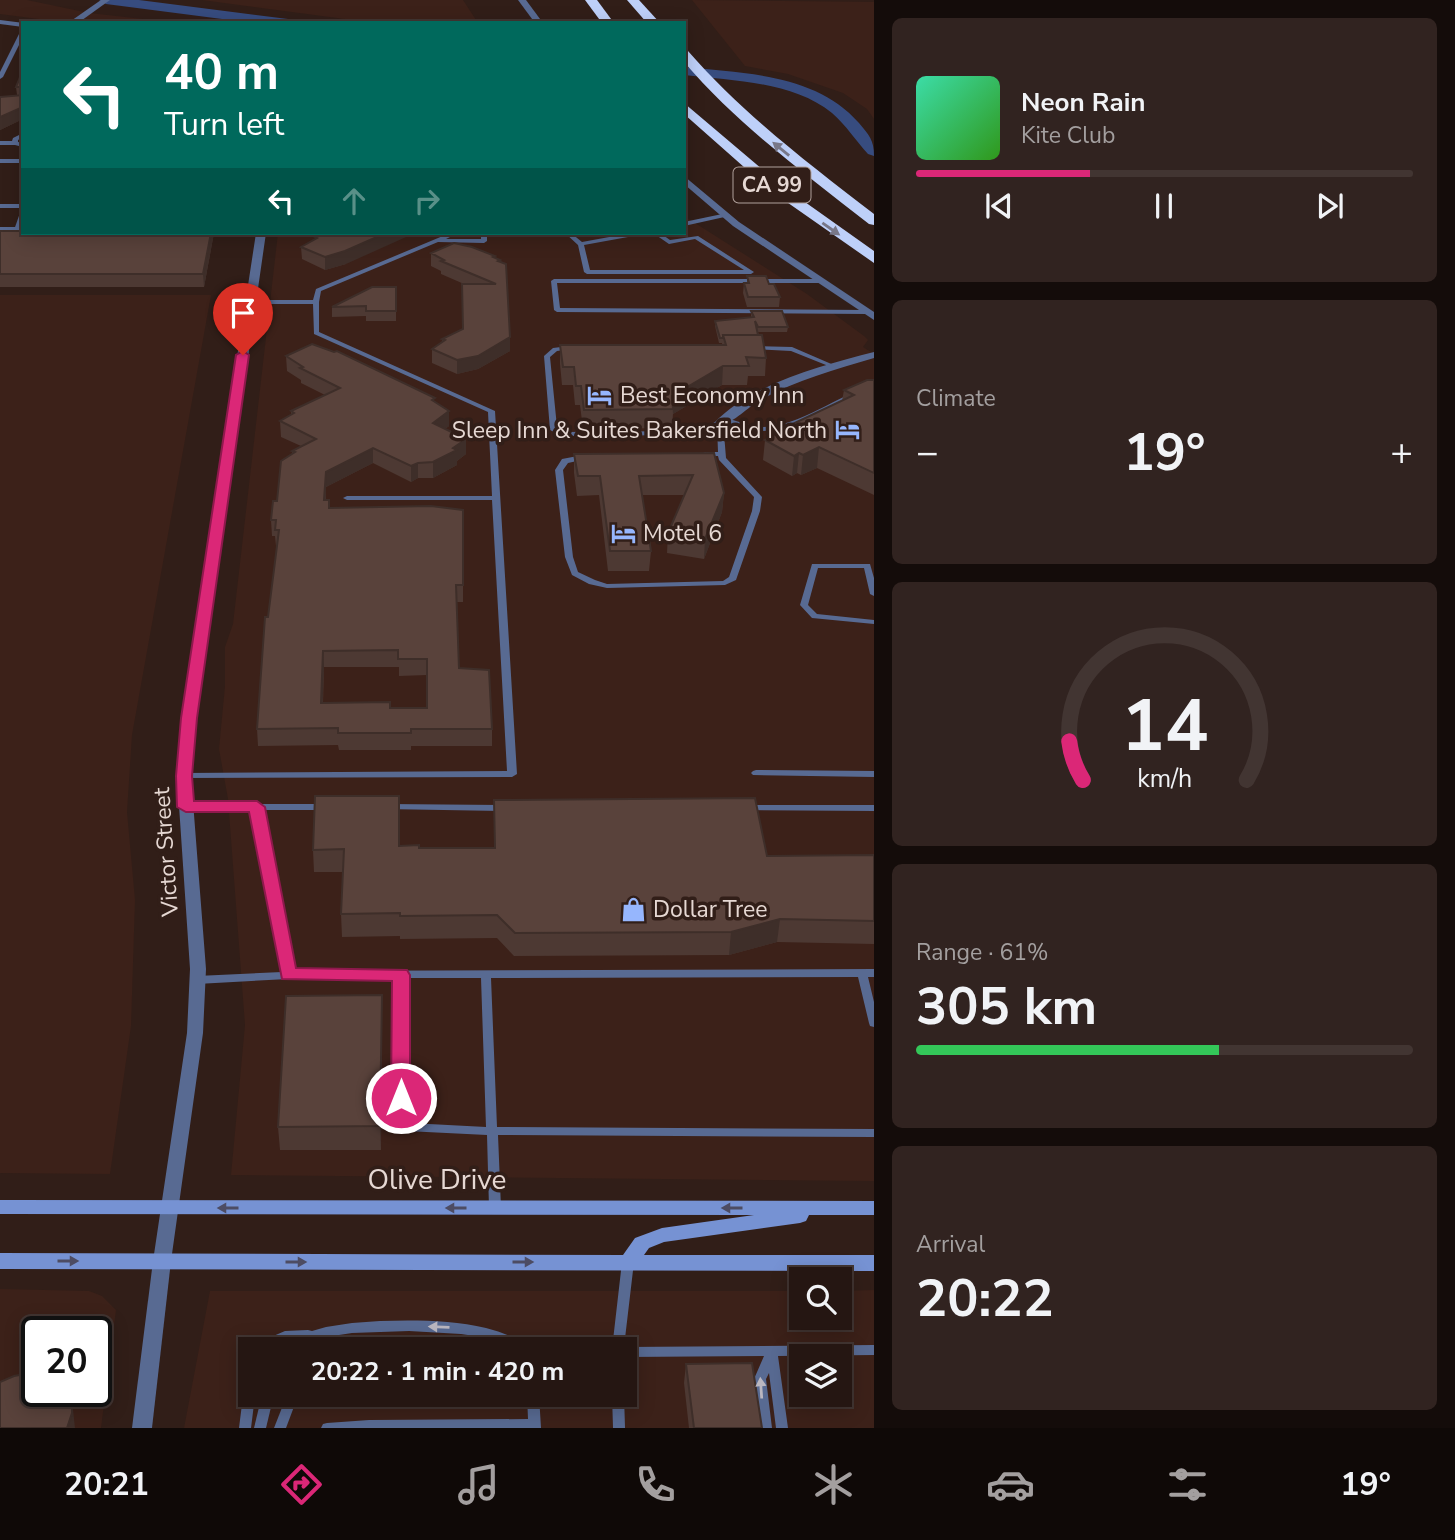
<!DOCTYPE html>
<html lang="en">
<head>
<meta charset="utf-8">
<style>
  body { margin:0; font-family:"Nunito Sans",sans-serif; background:#312320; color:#f1f3f6; height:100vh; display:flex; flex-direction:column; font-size:26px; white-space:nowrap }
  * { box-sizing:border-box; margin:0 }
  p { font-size:23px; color:#a39f9f }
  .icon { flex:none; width:38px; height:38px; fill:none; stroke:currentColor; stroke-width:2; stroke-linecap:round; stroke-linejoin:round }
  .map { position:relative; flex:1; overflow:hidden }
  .drawer { display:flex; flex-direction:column; gap:18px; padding:18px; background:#140c0a; width:581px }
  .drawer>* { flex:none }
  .hud { position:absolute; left:21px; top:21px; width:665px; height:214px; border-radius:0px; box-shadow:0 4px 18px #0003,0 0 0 2px #423532; background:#00695c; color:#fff; overflow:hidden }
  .controls { position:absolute; left:789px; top:1267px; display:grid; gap:14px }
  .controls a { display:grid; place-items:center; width:63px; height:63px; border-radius:0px; background:#251612; box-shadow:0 4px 18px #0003,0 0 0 2px #423532; font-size:35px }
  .speed { position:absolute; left:21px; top:1316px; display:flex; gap:14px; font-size:35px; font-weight:700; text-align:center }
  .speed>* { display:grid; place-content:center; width:91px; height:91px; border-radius:50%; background:#251612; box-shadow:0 4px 18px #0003,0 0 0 2px #423532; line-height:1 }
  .speed .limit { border:4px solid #111; border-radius:10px; background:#fff; color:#111 }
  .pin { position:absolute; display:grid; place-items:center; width:60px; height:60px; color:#fff; margin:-72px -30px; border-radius:50% 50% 50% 0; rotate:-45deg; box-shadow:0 0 7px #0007 }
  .pin .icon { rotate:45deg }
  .me { position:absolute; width:77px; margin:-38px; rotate:0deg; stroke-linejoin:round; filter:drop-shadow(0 0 5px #0008) }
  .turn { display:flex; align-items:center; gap:24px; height:147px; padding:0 28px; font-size:32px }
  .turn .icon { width:91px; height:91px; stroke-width:2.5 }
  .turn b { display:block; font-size:49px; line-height:60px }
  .lanes { display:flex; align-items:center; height:66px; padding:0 28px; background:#0003; justify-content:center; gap:35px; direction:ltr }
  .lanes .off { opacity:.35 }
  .big { font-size:52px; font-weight:700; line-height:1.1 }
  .drawer .card { flex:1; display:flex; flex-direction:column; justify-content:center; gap:10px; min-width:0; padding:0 24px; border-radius:10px; background:#312320 }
  .drawer .dial { align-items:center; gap:0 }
  .dial svg { height:182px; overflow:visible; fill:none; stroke:#423532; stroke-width:7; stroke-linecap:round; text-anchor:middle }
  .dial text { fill:#f1f3f6; stroke:none }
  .song { display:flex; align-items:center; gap:21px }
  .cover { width:84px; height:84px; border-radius:10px; background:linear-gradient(135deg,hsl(160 70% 55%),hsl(110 70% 35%)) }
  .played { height:7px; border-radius:4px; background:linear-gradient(90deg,#db2777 35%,#423532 35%) }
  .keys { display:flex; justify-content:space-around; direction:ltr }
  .heat { display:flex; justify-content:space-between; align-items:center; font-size:38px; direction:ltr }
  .charge { height:10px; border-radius:5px; background:linear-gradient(90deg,#34c759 61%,#423532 0) }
  .trip { position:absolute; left:238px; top:1337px; width:399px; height:70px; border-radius:0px; background:#251612; box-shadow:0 4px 18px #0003,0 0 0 2px #423532; font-weight:700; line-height:70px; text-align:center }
  .tab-bar { display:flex; height:112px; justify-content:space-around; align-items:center; background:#0f0907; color:#a39f9f }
  .tab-bar .icon { width:49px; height:49px }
  .tab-bar .current { color:#db2777 }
  .tab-bar b { font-size:32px; color:#f1f3f6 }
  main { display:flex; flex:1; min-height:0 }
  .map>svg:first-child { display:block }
  .built { fill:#3c2119; fill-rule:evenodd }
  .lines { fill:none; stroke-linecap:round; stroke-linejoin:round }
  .canal { fill:#374c7f; fill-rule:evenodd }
  .service { fill:#586a92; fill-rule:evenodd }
  .minor { fill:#586a92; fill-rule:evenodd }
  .tertiary { fill:#586a92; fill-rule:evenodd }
  .secondary { fill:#7692d3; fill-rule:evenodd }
  .motorway { fill:#bed0f9; fill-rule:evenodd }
  .wall { fill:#4d3933; fill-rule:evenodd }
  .shaded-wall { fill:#3e2e29 }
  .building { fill:#59423b; stroke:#3e2e29; stroke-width:2; fill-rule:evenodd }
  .oneway { fill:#787788 }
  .oneway2 { fill:#4d4c63 }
  .oneway3 { fill:#bbb7c0 }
  .route { fill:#db2777; stroke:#8e194d; stroke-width:2 }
  .labels { text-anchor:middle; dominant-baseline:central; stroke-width:7; stroke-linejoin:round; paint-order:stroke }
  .shield { fill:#311e18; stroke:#b0a09b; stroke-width:2 }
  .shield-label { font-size:21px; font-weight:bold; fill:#e6d8d3 }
  .poi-label { font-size:23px; fill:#e6d8d3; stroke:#311e18; text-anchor:start }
  .street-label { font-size:23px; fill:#e6d8d3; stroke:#311e18 }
  .near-street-label { font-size:28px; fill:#e6d8d3; stroke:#311e18 }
</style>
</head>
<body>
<main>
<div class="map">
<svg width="874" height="1428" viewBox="0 0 874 1428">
  <rect width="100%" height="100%" fill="#311e18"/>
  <g class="built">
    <path d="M0,0H27L89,13L179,23H69L0,14Z"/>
    <path d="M202,0H463L478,23H375Z"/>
    <path d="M692,0L874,2V119L867,109L843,93L788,74L745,66Z"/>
    <path d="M684,216L807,294L864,336L868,340L863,347L874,354V1181L231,1175L245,1025L228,799L219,749L225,686V647L233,624L278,233H684Z"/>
    <path d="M0,295H211L132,735L127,812L135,900L131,1026L110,1174L0,1173Z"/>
    <path d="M0,1289L89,1291L102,1296L116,1310L101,1428H0ZM37,1332H96V1391H37Z"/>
    <path d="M874,1290V1428H184L210,1291H801L802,1318H840V1291ZM250,1349H625V1395H250ZM802,1356H840V1395H802Z"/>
  </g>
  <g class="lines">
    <g class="canal">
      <path d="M99,0H139L288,19L295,23H253L106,4Z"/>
      <path d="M684,67C744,73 817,74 859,123C869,135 874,140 874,156L868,154C856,141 846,125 832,113C792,81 733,81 684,75Z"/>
    </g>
    <g class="service">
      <path d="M23,31V37L3,77L0,79V72L20,32Z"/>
      <path d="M23,133V137L18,140V142L23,143V147L15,145H0V141H12L13,138Z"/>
      <rect x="0" y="159" width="23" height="4"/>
      <rect x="0" y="204" width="23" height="4"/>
      <path d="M23,211V222L20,230L15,231L14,230L20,213Z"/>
      <path d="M727,213L730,215L729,216L684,226V222Z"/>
      <path d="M450,233H458L446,239H481V233H487V241L484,243L438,242L321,291L319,302V332L495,411L517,774L512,777L181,778L179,776L181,774L184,773L507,771L492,500H347L343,498L347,496H492L488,412L314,334L313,304H250L247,302L250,300H313L316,289Z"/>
      <path d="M565,233H571L582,242L631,233H642L639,235L584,245L590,270H744L695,239L669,244L653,233H660L670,240L698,236L754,272L751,274H587L584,272L578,245Z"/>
      <path d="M554,279H822L825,281L822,283H557L560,308L868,310L871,312L868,314L557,312L554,310L551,281Z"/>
      <path d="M569,346L572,348L571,349L557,351L550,357L557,427L564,432L685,431L720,421H723L726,458L762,497L760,511L736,580L725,585L607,588L589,584L572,575L565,557L555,470L562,459L583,455L587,457L586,459L568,463L563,470L573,557L578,572L595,580L607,584L723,581L729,577L752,511L754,497L719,460L718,456H705L701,454L705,452H718L717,426L685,435L562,436L550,430L544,356L553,348Z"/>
      <path d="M755,346L792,347L836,366L833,368L831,367L791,351L753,349L752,348Z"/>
      <path d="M874,384V388C838,401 802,430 763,431C748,431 734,425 720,421L719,419L723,417C735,420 748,426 761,427C797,428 839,395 874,384Z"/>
      <path d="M812,564H870L874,578V596L870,594L864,568H818L808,605L817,614L874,620V624L812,618L800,605Z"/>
      <path d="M756,770L874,771V777L753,775L751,773L753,771Z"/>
      <path d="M186,804H324L329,807L324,810H262L292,971L874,969V977H868L874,1002V1027L870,1026L869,1023L858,977L491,978L497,1127L874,1129V1137L498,1135L501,1208L499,1211L495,1212L491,1211L489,1208L487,1135L406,1131L402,1130L396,1114V978L288,979L197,984L193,983L192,980L193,977L197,976L282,972L253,810L183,809L181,807L183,805ZM406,978H481L486,1127L410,1123L406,1114Z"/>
      <path d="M387,804L502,805L507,808L502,811L384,809L382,807Z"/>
      <path d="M747,805H874V811L744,810L742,808L744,806Z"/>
      <path d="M628,1257L632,1259L634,1262L624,1347L874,1345V1355L778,1356L788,1428H776L769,1373L766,1379L772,1428H760L754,1379L764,1356L625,1357V1349H612L622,1262L624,1259Z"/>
      <path d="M380,1321C415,1320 452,1320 486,1328C502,1332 517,1339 532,1345L534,1349H516L488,1338L461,1334L409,1331L352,1333L326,1337L306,1343L296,1349H279L281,1345L289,1341L279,1344L274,1349H261L271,1337L285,1331L308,1330L312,1331L326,1327L352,1323Z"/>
      <path d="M527,1395H539L541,1428H321L323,1424L327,1423L369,1420L528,1419Z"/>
      <path d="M612,1395H624L625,1428H613Z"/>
      <path d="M266,1398L270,1399L272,1403L266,1428H254L260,1403L262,1399Z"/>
      <path d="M248,1399L252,1400L254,1404L251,1428H239L242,1404L244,1400Z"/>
      <path d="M289,1399L293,1400L295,1404L286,1428H274L285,1400Z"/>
    </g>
    <g class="minor">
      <path d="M101,0H110L78,23H68Z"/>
      <path d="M0,227H23L24,233H0Z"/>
      <path d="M874,352V358C834,370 793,381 757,402C746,409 729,427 716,425L714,423C751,384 823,365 874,352Z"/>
      <path d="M162,1253L169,1256L171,1261L152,1428H132L153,1261L155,1256Z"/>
    </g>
    <g class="tertiary">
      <path d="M518,0H526L543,23H535Z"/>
      <path d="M0,20L24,23L23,27L0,24Z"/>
      <path d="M684,176L739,222L874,312V320L733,226L684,184Z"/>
      <path d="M256,233H266L196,718L191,776L206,969L203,1033L171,1261L169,1266L162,1269L155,1266L153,1261L187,1033L190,969L177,776L182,718Z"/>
    </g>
    <path class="secondary" d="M0,1200L874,1201V1215H809L806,1221L800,1223L664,1242L649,1248L644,1255H874V1271L0,1269V1253L623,1255L635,1238L662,1228L754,1215L0,1214Z"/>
    <g class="motorway">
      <path d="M585,0H597L614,23H602Z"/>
      <path d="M627,0H639L660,23H647Z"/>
      <path d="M684,50L688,51C743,114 808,163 874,214V225L869,224C804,173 738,125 684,62Z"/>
      <path d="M684,103L781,185L874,251V263L771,191L684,114Z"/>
    </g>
  </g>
  <g class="wall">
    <path d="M23,70V119L0,130V97L17,95L16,87Z"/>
    <path d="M0,231L214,233L204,287H0Z"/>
    <path d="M324,233L346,264L325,270L302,259L301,247L315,239V237Z"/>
    <path d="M431,253L495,258L500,260L510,351L478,369L457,374L432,363V349L442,343V339L463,329L462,284H464L441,274V271L431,266Z"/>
    <path d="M747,276L769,284L780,297L779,307H747L743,293L744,283H747Z"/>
    <path d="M396,287V321H366V316L332,317V307Z"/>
    <path d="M751,311L788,327L787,332H758L766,358L765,376H748L747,385H722L673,414L672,428L583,429L580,405H575L573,385H562L560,364V345H722V343H719L715,326V321L751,317Z"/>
    <path d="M286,356L435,402L449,426L445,429L466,454L457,461V465L433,478H418L411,482L373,463L326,487V500H329L330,508L463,510V602H457L459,668L492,729V746H411V750H339L338,745L258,746L257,729L277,546H276L275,536H272L271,520L292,454V451L301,446L281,437L280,421L291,415V411L325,395L301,383V380L287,371ZM324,667H399V676L427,675V708H390L323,703Z"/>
    <path d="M874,380V495L817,468L801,475L797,473L792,476L763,460L765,440L766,439L767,436L842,401L844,390Z"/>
    <path d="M714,453L724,493L722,512L704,559L667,553L668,533L684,495H642L651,551L649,571H608L599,495L577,496L574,473V454Z"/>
    <path d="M494,800L767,856L874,855V944L777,942L729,955L514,956L497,938L400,939V936L342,937L341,914L343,872H314L313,850L399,846L419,848H494Z"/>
    <path d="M382,995L381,1150H280L278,1127Z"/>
    <path d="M686,1364L762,1428H689L684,1383Z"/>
  </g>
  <g class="shaded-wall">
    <path d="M23,107V119L0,130V117Z"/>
    <path d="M211,233H214L204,287L203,274Z"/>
    <path d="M386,233H415L346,264L325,270V257Z"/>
    <path d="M510,337V351L478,369L457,374V360Z"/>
    <path d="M723,366L722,385L673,414L672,396Z"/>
    <path d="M449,411V426L433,438V423Z"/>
    <path d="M466,439V454L457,461V465L433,478V462Z"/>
    <path d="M819,447L817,468L801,475L803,455Z"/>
    <path d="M373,448V463L326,487L325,516L324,500L326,472Z"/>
    <path d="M799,453L797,473L792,476L794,456Z"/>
    <path d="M418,463V478L411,482V466Z"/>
    <path d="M724,493L722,512L704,559L705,539Z"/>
    <path d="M323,651L324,667L322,719L321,703Z"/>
    <path d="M780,919L777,942L729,955L731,932Z"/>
    <path d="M382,995V1019L381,1150L380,1126Z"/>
    <path d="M72,1400L75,1428H67Z"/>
  </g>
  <g class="building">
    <path d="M23,70V87H16Z"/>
    <path d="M23,95V107L0,117V97Z"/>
    <path d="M0,231H23V233H211L203,274H0Z"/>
    <path d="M324,233H386L345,251L325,257L301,247L317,238L315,237Z"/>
    <path d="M454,243L472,247L495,256L493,257L500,260L498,261L506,264L510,337L478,356L457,360L432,349L445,340L442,339L463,329L462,284H496L441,261L444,260L431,253Z"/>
    <path d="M747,276H766L769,284H774L780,297H748L744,283H749Z"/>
    <path d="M372,287H396V311H366V306L332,307Z"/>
    <path d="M751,311H782L788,327H758L755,321L758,335H723V338H720L715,321L754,317Z"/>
    <path d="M723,335H762L766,358L746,357L749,366H723L672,396L673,409L584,410L581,386H576L574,367H563L560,345H726Z"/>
    <path d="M312,344L334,352L337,351L435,398L432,400L449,411L433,423L466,439L453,448L457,450L433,462L418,463L411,466L373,448L326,472L324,500H329V508L431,506L463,510V585H456L459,668L489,670L492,729H411V733H338V728L257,729L265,617H268L279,530H275L276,520H271L273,501H277L281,461L295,452L292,451L316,439L280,421L294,413L291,411L340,388L300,368L303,367L286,356ZM398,650V659H427V708H390V702L321,703L323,651Z"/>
    <path d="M867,380H874V473L819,447L803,455L799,453L794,456L765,440L769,438L767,436L854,395L844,390Z"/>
    <path d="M714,453L724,493L705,539L668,533L693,475L639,476L651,551H610L600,476H578L574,454Z"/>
    <path d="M315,796H399V846L419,845V848H495L494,800L755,798L767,856L874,855V921L780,919L731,932L515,933L497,915L400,916V913L341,914L344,849L313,850Z"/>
    <path d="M382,995L380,1126L278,1127L286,996Z"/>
    <path d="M752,1363L762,1428H694L686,1364Z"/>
    <path d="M30,1373L37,1375V1391H68L72,1400V1413L67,1428H0V1382L14,1376Z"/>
  </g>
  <defs><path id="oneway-solid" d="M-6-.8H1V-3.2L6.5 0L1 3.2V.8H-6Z" transform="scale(1.75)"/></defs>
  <g class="oneway">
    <use href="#oneway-solid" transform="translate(781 149) rotate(-141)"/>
    <use href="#oneway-solid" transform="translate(831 229) rotate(35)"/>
  </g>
  <g class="oneway2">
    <use href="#oneway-solid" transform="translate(228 1208) rotate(180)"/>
    <use href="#oneway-solid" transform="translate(456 1208) rotate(180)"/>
    <use href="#oneway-solid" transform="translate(732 1208) rotate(180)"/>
    <use href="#oneway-solid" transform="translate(68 1261)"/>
    <use href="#oneway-solid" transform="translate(296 1262)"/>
    <use href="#oneway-solid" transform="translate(523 1262)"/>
  </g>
  <g class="oneway3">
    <use href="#oneway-solid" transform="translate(439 1327) rotate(-178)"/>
    <use href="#oneway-solid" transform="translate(761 1388) rotate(-94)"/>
  </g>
  <path class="route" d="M243,351L249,355L197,718L192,776L194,801H257L265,807L296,968L407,970L410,975V1098L408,1103L401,1105L394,1103L391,1098L392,981L282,979L249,812H186L177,807L176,776L181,718L236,355Z"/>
  <defs>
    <symbol id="hotel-bare" viewBox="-9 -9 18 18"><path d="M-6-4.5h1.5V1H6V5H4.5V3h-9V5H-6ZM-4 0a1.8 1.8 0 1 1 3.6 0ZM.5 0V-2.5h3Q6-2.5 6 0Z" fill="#96b6fd" stroke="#311e18" stroke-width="2.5" paint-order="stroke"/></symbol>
    <symbol id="shop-bare" viewBox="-9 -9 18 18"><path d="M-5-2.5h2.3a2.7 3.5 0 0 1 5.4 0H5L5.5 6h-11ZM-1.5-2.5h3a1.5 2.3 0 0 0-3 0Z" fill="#96b6fd" stroke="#311e18" stroke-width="2.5" paint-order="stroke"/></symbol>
  </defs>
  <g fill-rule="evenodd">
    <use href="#hotel-bare" x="582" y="378" width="35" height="35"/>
    <use href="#hotel-bare" x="830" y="412" width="35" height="35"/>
    <use href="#hotel-bare" x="606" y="516" width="35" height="35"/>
    <use href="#shop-bare" x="616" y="892" width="35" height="35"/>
  </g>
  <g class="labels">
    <rect class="shield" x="733.5" y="167.5" width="77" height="35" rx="5"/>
    <g class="shield-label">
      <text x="772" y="185">CA 99</text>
    </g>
    <g class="poi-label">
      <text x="620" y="395">Best Economy Inn</text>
      <text x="827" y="430" text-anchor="end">Sleep Inn &amp; Suites Bakersfield North</text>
      <text x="643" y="533">Motel 6</text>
      <text x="653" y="909">Dollar Tree</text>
    </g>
    <g class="street-label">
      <text transform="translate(166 852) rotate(-94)">Victor Street</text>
    </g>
    <g class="near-street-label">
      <text x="437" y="1180">Olive Drive</text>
    </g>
  </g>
</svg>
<div class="controls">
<a><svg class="icon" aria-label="search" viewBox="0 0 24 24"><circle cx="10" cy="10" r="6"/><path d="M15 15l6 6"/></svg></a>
<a><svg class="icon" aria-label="layers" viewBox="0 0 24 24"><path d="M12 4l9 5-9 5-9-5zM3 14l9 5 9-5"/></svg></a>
</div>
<div class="speed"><div class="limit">20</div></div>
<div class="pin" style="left:243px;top:355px;background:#d93025"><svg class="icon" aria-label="arrive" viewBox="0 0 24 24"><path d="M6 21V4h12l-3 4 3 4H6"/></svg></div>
<svg class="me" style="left:401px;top:1098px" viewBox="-20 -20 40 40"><circle r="17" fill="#db2777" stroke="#fff" stroke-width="3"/><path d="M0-11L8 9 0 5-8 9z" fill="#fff"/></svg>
<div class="trip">20:22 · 1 min · 420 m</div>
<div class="hud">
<div class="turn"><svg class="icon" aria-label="left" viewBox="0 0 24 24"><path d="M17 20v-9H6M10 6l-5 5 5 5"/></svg><div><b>40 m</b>Turn left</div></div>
<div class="lanes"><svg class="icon" aria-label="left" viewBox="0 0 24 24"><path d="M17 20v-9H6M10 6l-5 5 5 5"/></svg><svg class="icon off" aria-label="ahead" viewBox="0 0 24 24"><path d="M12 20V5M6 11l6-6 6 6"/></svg><svg class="icon off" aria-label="right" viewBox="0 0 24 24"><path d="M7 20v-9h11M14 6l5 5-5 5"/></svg></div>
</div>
</div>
<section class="drawer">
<div class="card">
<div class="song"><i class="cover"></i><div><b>Neon Rain</b><p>Kite Club</p></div></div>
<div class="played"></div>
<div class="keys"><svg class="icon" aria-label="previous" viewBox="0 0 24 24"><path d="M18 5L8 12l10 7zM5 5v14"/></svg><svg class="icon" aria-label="pause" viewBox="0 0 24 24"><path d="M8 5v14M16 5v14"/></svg><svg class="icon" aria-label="next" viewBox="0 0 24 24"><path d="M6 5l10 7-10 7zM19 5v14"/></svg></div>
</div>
<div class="card"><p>Climate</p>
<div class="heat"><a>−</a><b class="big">19°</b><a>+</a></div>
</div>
<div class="card dial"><svg viewBox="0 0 100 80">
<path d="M14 69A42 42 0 1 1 86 69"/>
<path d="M14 69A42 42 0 0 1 8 52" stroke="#db2777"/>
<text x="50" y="56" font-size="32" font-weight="700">14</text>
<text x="50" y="72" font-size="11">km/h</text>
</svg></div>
<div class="card"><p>Range · 61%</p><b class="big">305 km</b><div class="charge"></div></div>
<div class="card"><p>Arrival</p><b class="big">20:22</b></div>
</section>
</main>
<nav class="tab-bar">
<b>20:21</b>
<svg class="icon current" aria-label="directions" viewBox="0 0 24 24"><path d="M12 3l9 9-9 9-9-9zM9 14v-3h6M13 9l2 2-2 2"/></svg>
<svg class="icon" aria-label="music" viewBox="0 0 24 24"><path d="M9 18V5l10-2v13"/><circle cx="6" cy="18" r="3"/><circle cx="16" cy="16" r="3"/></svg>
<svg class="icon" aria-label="phone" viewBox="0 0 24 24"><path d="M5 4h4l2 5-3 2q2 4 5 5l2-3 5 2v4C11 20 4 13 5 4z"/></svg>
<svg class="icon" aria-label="climate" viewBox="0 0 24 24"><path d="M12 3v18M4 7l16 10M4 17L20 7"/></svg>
<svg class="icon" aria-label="car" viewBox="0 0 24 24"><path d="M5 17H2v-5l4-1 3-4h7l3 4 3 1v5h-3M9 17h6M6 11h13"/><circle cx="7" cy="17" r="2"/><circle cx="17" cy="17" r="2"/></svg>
<svg class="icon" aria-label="filters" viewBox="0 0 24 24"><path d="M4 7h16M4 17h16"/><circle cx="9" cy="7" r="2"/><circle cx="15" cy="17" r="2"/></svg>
<b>19°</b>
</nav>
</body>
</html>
